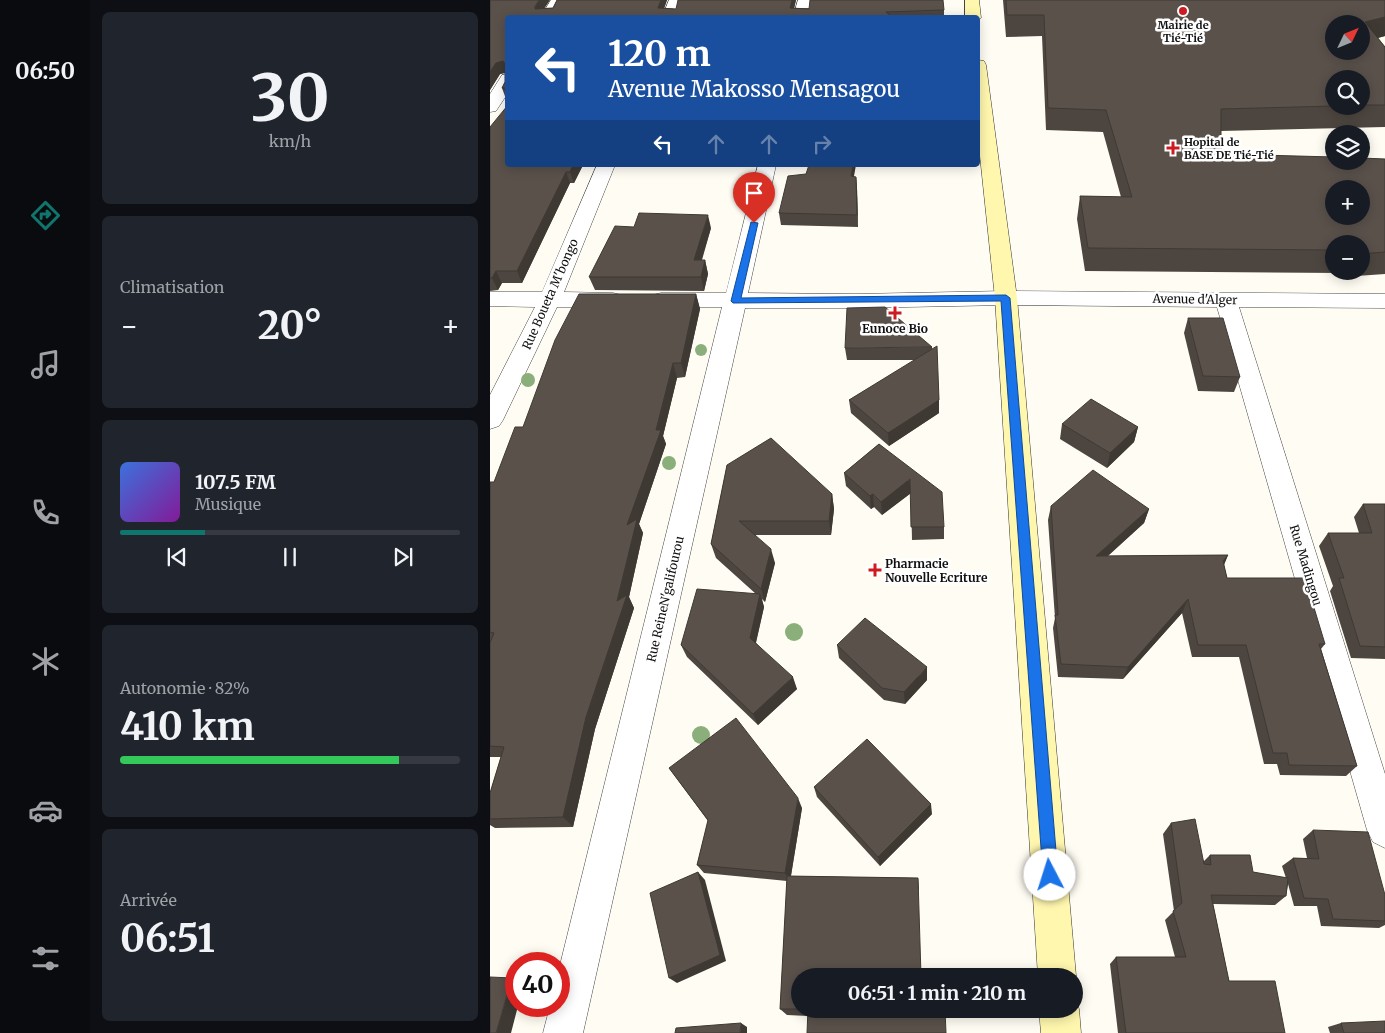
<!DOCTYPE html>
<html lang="fr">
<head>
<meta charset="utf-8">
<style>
  body { margin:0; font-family:Merriweather,serif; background:#20242c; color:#f1f3f6; height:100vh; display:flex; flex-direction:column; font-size:19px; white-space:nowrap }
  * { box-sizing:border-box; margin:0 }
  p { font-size:16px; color:#9ea1a6 }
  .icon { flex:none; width:28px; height:28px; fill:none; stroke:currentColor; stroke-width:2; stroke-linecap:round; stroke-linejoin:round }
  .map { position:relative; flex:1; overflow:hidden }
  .side { display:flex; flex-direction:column; gap:12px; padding:12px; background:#0d0f14; width:400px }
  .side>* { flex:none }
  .guide { position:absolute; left:15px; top:15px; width:475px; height:152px; border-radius:5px; box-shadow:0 2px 12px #0003; background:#1a4fa0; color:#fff; overflow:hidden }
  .needle { width:32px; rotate:47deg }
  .controls { position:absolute; left:835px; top:15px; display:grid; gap:10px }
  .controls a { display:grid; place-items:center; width:45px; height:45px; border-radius:50%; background:#171b24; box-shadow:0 2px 12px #0003; font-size:25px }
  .speed { position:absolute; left:15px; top:952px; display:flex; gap:10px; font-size:25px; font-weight:700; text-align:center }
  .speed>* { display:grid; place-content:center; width:65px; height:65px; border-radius:50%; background:#171b24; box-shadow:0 2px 12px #0003; line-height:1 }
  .speed .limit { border:8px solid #d22; background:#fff; color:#111 }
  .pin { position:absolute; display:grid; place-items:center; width:42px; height:42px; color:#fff; margin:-51px -21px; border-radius:50% 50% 50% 0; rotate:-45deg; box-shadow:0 0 5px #0007 }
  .pin .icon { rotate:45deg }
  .me { position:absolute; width:55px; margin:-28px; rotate:355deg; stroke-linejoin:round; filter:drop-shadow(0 0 4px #0008) }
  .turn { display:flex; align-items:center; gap:18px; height:105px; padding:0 20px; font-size:22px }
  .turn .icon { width:65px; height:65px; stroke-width:2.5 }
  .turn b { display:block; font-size:35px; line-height:42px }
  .lanes { display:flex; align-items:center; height:48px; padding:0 20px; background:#0003; justify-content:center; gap:25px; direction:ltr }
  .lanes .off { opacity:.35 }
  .big { font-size:38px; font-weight:700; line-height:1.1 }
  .side .card { flex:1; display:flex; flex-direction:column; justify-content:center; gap:8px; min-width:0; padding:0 18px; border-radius:8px; background:#20242c }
  .side .dial { align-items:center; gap:0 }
  .dial b { font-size:65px; line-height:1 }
  .song { display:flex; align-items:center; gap:15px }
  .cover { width:60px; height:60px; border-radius:8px; background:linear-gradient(135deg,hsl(220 70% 55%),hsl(290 70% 35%)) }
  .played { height:5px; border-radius:2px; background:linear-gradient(90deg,#0f766e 25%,#363941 25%) }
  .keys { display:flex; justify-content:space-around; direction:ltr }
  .heat { display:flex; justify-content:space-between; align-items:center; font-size:28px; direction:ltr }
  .charge { height:8px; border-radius:4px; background:linear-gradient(90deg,#34c759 82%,#363941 0) }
  .trip { position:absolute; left:301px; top:968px; width:292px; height:50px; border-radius:25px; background:#171b24; box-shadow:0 2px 12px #0003; font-weight:700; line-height:50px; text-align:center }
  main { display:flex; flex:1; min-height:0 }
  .dock { display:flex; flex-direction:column; width:90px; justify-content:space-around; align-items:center; background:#090b0e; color:#9ea1a6 }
  .dock .icon { width:35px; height:35px }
  .dock .active { color:#0f766e }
  .dock b { font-size:22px; color:#f1f3f6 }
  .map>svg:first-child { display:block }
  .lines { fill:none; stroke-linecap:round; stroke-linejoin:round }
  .street-casing { stroke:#434343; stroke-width:1 }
  .secondary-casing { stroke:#323232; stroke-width:1 }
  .street { fill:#fff; fill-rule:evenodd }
  .secondary { fill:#fff7ae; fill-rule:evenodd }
  .tree { fill:#8aaf7b }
  .wall { fill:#4d4640; fill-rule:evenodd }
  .shaded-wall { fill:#3f3934 }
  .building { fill:#5a514b; stroke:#3f3934; fill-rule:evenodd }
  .route { fill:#1a73e8; stroke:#114b97 }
  .poi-dot { fill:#cd1b21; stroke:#fff; stroke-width:2 }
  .labels { text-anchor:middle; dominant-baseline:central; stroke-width:5; stroke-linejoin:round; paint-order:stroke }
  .far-poi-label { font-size:11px; font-weight:bold; fill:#101010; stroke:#fff }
  .street-label { font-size:12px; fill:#101010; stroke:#fff }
  .poi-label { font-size:12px; font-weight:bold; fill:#101010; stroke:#fff }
</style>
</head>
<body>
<main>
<nav class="dock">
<b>06:50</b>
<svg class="icon active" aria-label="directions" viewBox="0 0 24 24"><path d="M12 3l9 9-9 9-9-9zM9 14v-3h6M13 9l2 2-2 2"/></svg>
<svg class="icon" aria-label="music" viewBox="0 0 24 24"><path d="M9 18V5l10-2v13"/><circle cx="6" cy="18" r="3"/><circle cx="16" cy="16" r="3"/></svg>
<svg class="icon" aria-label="phone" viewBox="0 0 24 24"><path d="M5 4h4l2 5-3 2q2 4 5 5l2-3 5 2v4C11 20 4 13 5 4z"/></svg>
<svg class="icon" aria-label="climate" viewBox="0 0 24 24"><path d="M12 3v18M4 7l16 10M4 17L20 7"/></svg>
<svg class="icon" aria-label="car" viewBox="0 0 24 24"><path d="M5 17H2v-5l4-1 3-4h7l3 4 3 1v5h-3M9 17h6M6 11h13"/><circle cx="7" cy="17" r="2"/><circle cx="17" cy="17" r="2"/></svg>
<svg class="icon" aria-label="filters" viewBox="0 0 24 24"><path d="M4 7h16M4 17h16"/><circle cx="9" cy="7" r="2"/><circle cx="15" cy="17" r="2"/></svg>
</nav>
<section class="side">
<div class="card dial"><b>30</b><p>km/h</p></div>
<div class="card"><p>Climatisation</p>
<div class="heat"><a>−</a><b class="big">20°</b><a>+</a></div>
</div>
<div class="card">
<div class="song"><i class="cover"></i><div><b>107.5 FM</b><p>Musique</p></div></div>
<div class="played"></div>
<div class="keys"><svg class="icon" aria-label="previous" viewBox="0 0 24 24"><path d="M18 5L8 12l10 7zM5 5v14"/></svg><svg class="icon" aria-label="pause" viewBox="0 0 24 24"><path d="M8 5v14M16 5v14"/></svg><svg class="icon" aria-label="next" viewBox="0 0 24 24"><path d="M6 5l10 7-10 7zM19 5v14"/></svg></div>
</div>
<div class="card"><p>Autonomie · 82%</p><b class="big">410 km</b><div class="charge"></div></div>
<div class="card"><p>Arrivée</p><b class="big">06:51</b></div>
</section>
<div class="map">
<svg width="895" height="1033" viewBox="0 0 895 1033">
  <rect width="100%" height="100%" fill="#fffdf3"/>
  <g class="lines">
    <defs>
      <g id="street">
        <path d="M61,0H75L65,18H50Z"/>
        <path d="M179,0H193L187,18H172Z"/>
        <path d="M308,0H322L319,18H303Z"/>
        <path d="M18,74V93L6,111L0,112V94L12,75Z"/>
        <path d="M107,165H125L74,292L123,293L131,295L134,300L131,305L123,307H67L13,420L9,426L0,429V395L45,307L0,306V292H52Z"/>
        <path d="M268,165H286L258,293L366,294L516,291L895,294V308L749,307L895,774V848L883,842L877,830L727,307L516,305L366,308H255L93,1033H53L60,1006H69V969L232,307H171L163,305L160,300L163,295L171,293H236Z"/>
      </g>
      <g id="secondary">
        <path d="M475,0H489L491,18L488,21V18H475Z"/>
        <path d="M488,60L494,61L496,65L527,298L586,976L585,979V976H548L505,298L488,137Z"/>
        <path d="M585,1000L589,1009L591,1033H551L549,1009H585Z"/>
      </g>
    </defs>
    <use href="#street" class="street-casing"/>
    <use href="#secondary" class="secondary-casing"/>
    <use href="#street" class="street"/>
    <use href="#secondary" class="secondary"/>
  </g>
  <g class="tree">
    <circle cx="211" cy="350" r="6"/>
    <circle cx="38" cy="380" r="7"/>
    <circle cx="179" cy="463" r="7"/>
    <circle cx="304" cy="632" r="9"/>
    <circle cx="211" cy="735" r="9"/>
  </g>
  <g class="wall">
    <path d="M0,0L54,8H63L67,0H177L174,8L186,9L306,0L304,8L454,10V18H18V99H16L12,88L15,82V73L10,74L0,90Z"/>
    <path d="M513,0H895V36L888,38L895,47V127L731,131V154L895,159V274L852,277L851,273L595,271L587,219L590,196L631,197L613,132L556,130L552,36L516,37ZM871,79V106H844ZM844,244H871V271H844Z"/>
    <path d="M0,127L18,165H93L84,183H80L32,283H12L8,290L0,291Z"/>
    <path d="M316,174L366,177L367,188L368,227L291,225L289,213Z"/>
    <path d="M221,228L212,260H215L218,274L214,291L105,290L99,277Z"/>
    <path d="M206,294L210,309L195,377L187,378L173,436L176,444L149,524L153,533L139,597L144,608L105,729L83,827L5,828L0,825V793L11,757H0V483L4,482L33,427Z"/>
    <path d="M698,318L750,377L744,392L708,391L694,333Z"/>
    <path d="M442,347L449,400V413L399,446L361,413L359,400L426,360H357L355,348Z"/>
    <path d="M572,424L648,427L644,442L617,468L570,439Z"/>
    <path d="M389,444L454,527V539L422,540L421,493L392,515L384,507L381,509L356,486L354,473Z"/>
    <path d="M237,465L342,494L344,509L341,535H265L285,563L275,602L272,599L274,607L266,643L307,689L268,725L197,657L191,645L266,594L226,558L221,544Z"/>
    <path d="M873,504H895V659L861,658L840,591L843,586L829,546L838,533H869L864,517Z"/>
    <path d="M561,506L659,509L654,523L618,556L738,555L734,565L737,578L835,644L831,649L867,766L856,776L790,775L787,764H774L749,657H702L692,613L633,679L568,677L563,628L565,618L558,520Z"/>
    <path d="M347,645L437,680L415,704L394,700L349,658Z"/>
    <path d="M179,768L312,808L301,876L428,878L429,889L310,1009H433V1010L318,1016L297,1015L290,1009L297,881L214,873L207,865L218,821Z"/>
    <path d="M324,787L442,814L390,866L327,797Z"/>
    <path d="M681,823L714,861L720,855L763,872L796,878L792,866L803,858H817L813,839L823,830L895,895V925L889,928L831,926L827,906H804L798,884L796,896L785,905L723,904L739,981L795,1033H628L620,964L626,957H685L675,920L684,911L673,834Z"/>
    <path d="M851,1023L895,1033H840L838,1027Z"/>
  </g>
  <g class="shaded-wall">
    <path d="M49,0H60L48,18L45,6Z"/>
    <path d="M171,0H177L171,18L168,8Z"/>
    <path d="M302,0H306L302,18L300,8Z"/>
    <path d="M895,17V36L871,42L875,22Z"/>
    <path d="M13,61L18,72L10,74L0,90V72L6,63Z"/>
    <path d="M83,165H93L84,183L80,172Z"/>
    <path d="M363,165H366L362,187L361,176Z"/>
    <path d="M76,172L80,183L32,283L27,271Z"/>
    <path d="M366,177L367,188L368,227L367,215Z"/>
    <path d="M218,215L221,228L207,274L204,260Z"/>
    <path d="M215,260L218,274L214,291L211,277Z"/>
    <path d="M6,271L12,283L8,290L2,278Z"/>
    <path d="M206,294L210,309L195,377L191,363Z"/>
    <path d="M183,363L187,378L173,436L176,444L149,524L153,533L139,597L144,608L105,729L83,827L73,817L96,717L127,601L137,525L166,430Z"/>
    <path d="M449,400V413L399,446L398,433Z"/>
    <path d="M648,427L644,442L617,468L620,453Z"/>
    <path d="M420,479L421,493L392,515L391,502Z"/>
    <path d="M342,494L344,509L341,535L339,521Z"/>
    <path d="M383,494L384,507L381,509L380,496Z"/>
    <path d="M659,509L654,523L603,569L606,556Z"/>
    <path d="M281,549L285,563L275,602L271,589Z"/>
    <path d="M738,555L732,569L733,561Z"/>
    <path d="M270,594L274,607L264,650L260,638Z"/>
    <path d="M698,599L692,613L633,679L638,667Z"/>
    <path d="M437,667V680L415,704L414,692Z"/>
    <path d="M303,677L307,689L268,725L263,714Z"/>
    <path d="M308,798L312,808L300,881L295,873Z"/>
    <path d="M441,804L442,814L390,866L388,857Z"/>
    <path d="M208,872L215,880L236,961L187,983L179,978Z"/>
    <path d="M22,978L26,980V1006H28L21,1033H6Z"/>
    <path d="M251,1023L257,1027V1033H250Z"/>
  </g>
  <g class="building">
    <path d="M0,0H49L45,6V9L63,8L67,0H171L168,8L186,9L188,0H302L300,8L319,9L320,0H453L454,10L396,12L404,18H18V88H12L15,82V63L13,61L6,63L0,72Z"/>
    <path d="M516,0H895V17L875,22L895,47V105H871V79H844V106L731,109V154L844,157V161H871V158L895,159V252L871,254V244H844V250L598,248L590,196L642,197L616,110L558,108L554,15H517ZM844,24H871V51H844ZM844,189H871V216H844Z"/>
    <path d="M18,105V165H83L80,172H76L27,271H6L2,278H0V127Z"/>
    <path d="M319,165H363L361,176L366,177L367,215L289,213L298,176L316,174Z"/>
    <path d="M149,213L218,215L204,260H215L211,277H99L125,226L144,227Z"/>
    <path d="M89,294H206L191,363H183L166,430H171L137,525L147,519L127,601L137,595L96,717L73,817L0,819V793L14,747L0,746V643L4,633L0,632V482H4L25,427H33L65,340Z"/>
    <path d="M395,307L442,347L355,348L357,308Z"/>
    <path d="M698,318H733L750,377L713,376Z"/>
    <path d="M447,346L449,400L398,433L359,400Z"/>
    <path d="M601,399L648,427L620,453L572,424Z"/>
    <path d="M281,438L342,494L339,521H249L281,549L271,589L221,544L237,465Z"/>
    <path d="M389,444L452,492L454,527H421L420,479L391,502L383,494L380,496L354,473Z"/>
    <path d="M603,470L659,509L606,556L738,555L733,561L737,578H815L835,644H829L867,766L799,765L797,753H783L756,645H708L698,599L638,667L571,664L565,615H568L561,506Z"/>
    <path d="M873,504H895V647L870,646L849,578H854L838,533H882Z"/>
    <path d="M207,589L270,594L260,638L303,677L263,714L191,645Z"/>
    <path d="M375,618L437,667L414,692L392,688L347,645Z"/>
    <path d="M246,718L308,798L295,873L207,865L218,820L179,768Z"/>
    <path d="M377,739L441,804L388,857L324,787Z"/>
    <path d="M705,819L714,864L721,865L720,855H760L763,872L798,878L796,896L721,895L739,981H785L795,1033H636L626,957H696L683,911L692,903L681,823Z"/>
    <path d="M823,830L878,832L895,895V921L843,919L838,899L814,898L803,858L829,859Z"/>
    <path d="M208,872L230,955L179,978L160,893Z"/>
    <path d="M297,876L428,878L431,976H310V1009H433V1010H455L456,1033H317L318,1009H290Z"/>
    <path d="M0,977L22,978L6,1033H0Z"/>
    <path d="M895,1021V1033H854L851,1023Z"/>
    <path d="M251,1023L250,1033H185L186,1028Z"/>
  </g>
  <path class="route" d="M261,222L268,223L251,298L516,295L520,298L568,875L566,881L560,883L555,881L553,875L511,301L243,303L241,301Z"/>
  <g class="poi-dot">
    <circle cx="693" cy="11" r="5"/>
    <path d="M680.5 140.5h5v5h5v5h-5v5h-5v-5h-5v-5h5z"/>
    <path d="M402.5 305.5h5v5h5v5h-5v5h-5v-5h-5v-5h5z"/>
    <path d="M382.5 562.5h5v5h5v5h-5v5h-5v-5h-5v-5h5z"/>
  </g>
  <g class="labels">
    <g class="far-poi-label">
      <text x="693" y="25">Mairie de<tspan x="693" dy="13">Tié-Tié</tspan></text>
      <text x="694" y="142" text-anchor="start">Hopital de<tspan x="694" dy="13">BASE DE Tié-Tié</tspan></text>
    </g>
    <g class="street-label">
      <text transform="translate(60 294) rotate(-66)">Rue Boueta M'bongo</text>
      <text transform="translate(705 299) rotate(1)">Avenue d'Alger</text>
      <text transform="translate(816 565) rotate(73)">Rue Madingou</text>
      <text transform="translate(175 599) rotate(-77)">Rue ReineN'galifourou</text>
    </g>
    <g class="poi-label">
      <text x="405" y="328">Eunoce Bio</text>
      <text x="395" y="563" text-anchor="start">Pharmacie<tspan x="395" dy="14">Nouvelle Ecriture</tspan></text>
    </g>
  </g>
</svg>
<div class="controls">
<a><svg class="needle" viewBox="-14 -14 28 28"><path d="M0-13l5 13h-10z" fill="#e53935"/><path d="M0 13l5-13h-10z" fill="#9ea1a6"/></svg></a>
<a><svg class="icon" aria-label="search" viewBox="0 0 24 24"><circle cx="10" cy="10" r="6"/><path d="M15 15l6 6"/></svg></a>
<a><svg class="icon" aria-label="layers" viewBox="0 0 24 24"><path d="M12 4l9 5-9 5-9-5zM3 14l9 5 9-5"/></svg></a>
<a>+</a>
<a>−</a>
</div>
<div class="speed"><div class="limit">40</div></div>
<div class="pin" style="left:264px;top:223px;background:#d93025"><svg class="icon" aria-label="arrive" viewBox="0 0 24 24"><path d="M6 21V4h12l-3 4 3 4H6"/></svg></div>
<svg class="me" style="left:560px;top:875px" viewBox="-20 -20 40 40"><circle r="19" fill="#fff"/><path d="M0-13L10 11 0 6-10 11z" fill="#1a73e8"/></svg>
<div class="trip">06:51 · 1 min · 210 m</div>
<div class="guide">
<div class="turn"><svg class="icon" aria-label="left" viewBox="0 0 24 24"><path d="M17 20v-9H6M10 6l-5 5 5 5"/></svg><div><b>120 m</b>Avenue Makosso Mensagou</div></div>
<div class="lanes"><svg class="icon" aria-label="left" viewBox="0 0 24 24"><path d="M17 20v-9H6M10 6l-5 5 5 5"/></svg><svg class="icon off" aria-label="ahead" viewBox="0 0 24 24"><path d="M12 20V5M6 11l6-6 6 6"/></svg><svg class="icon off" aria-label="ahead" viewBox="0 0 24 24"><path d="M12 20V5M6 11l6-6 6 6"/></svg><svg class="icon off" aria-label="right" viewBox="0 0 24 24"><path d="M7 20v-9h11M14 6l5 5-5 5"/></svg></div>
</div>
</div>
</main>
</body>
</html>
